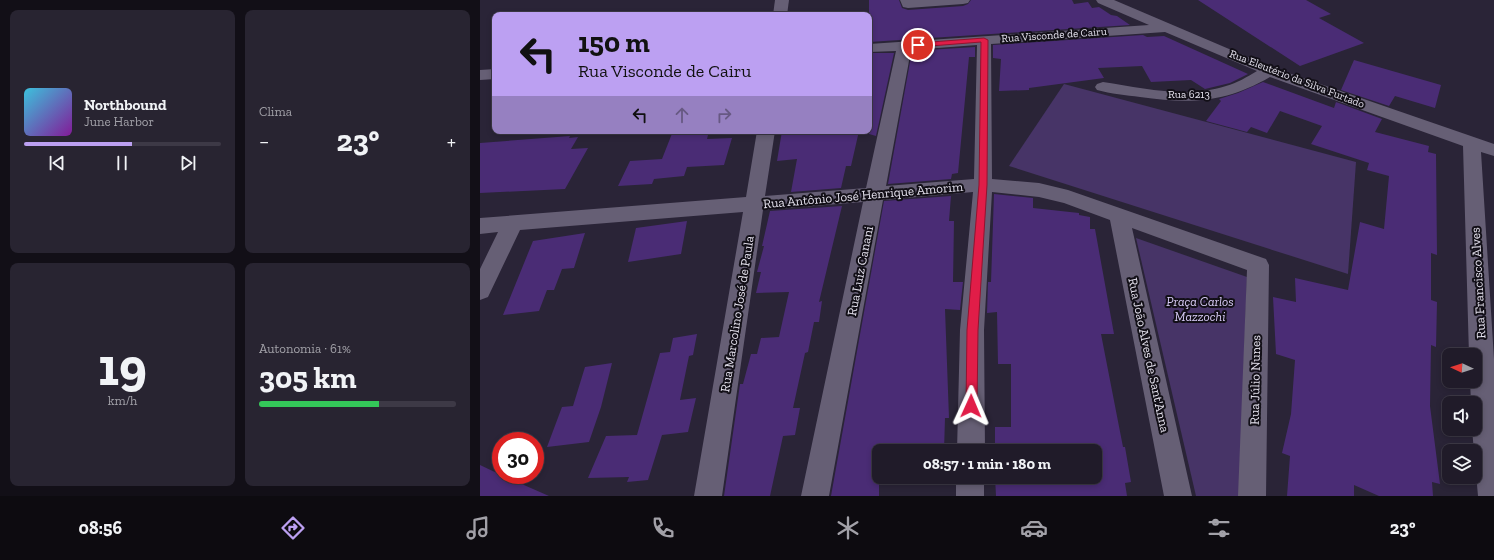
<!DOCTYPE html>
<html lang="pt">
<head>
<meta charset="utf-8">
<style>
  body { margin:0; font-family:"Zilla Slab",serif; background:#282431; color:#f1f3f6; height:100vh; display:flex; flex-direction:column; font-size:15px; white-space:nowrap }
  * { box-sizing:border-box; margin:0 }
  p { font-size:13px; color:#a2a1a8 }
  .icon { flex:none; width:22px; height:22px; fill:none; stroke:currentColor; stroke-width:2; stroke-linecap:round; stroke-linejoin:round }
  .map { position:relative; flex:1; overflow:hidden }
  .drawer { display:flex; flex-direction:column; gap:10px; padding:10px; background:#120f17; width:480px }
  .drawer>* { flex:none }
  .guide { position:absolute; left:12px; top:12px; width:380px; height:122px; border-radius:8px; box-shadow:0 2px 6px #0003,0 0 0 1px #3d3946; background:#bca0f2; color:#111; overflow:hidden }
  .needle { width:26px; rotate:274deg }
  .tools { position:absolute; left:962px; top:348px; display:grid; gap:8px }
  .tools a { display:grid; place-items:center; width:40px; height:40px; border-radius:8px; background:#201b29; box-shadow:0 2px 6px #0003,0 0 0 1px #3d3946; font-size:20px }
  .speed { position:absolute; left:12px; top:432px; display:flex; gap:8px; font-size:20px; font-weight:700; text-align:center }
  .speed>* { display:grid; place-content:center; width:52px; height:52px; border-radius:50%; background:#201b29; box-shadow:0 2px 6px #0003,0 0 0 1px #3d3946; line-height:1 }
  .speed .limit { border:6px solid #d22; background:#fff; color:#111 }
  .pin { position:absolute; display:grid; place-items:center; width:34px; height:34px; color:#fff; margin:-17px; border:2px solid #fff; border-radius:50%; box-shadow:0 1px 4px #0007 }
  .me { position:absolute; width:44px; margin:-22px; rotate:1deg; stroke-linejoin:round; filter:drop-shadow(0 0 3px #0008) }
  .turn { display:flex; align-items:center; gap:14px; height:84px; padding:0 20px; font-size:18px }
  .turn .icon { width:52px; height:52px; stroke-width:2.5 }
  .turn b { display:block; font-size:28px; line-height:34px }
  .lanes { display:flex; align-items:center; height:38px; padding:0 20px; background:#0003; justify-content:center; gap:20px; direction:ltr }
  .lanes .off { opacity:.35 }
  .big { font-size:30px; font-weight:700; line-height:1.1 }
  .drawer .tile { flex:1; display:flex; flex-direction:column; justify-content:center; gap:6px; min-width:0; padding:0 14px; border-radius:8px; background:#282431 }
  .drawer .dial { align-items:center; gap:0 }
  .dial b { font-size:52px; line-height:1 }
  .song { display:flex; align-items:center; gap:12px }
  .cover { width:48px; height:48px; border-radius:6px; background:linear-gradient(135deg,hsl(190 70% 55%),hsl(290 70% 35%)) }
  .played { height:4px; border-radius:2px; background:linear-gradient(90deg,#bca0f2 55%,#3d3946 55%) }
  .keys { display:flex; justify-content:space-around; direction:ltr }
  .heat { display:flex; justify-content:space-between; align-items:center; font-size:22px; direction:ltr }
  .charge { height:6px; border-radius:3px; background:linear-gradient(90deg,#34c759 61%,#3d3946 0) }
  .drawer .tiles { flex:1; display:grid; gap:10px; grid-template-columns:repeat(2,1fr) }
  .trip { position:absolute; left:392px; top:444px; width:230px; height:40px; border-radius:8px; background:#201b29; box-shadow:0 2px 6px #0003,0 0 0 1px #3d3946; font-weight:700; line-height:40px; text-align:center }
  .tabs { display:flex; height:64px; justify-content:space-around; align-items:center; background:#0d0b10; color:#a2a1a8 }
  .tabs .icon { width:28px; height:28px }
  .tabs .current { color:#bca0f2 }
  .tabs b { font-size:18px; color:#f1f3f6 }
  main { display:flex; flex:1; min-height:0 }
  .map>svg:first-child { display:block }
  .green { fill:#473467 }
  .building { fill:#4a2c75 }
  .lines { fill:none; stroke-linecap:round; stroke-linejoin:round }
  .minor { fill:#665f75; fill-rule:evenodd }
  .route { fill:#e11d48; stroke:#92132f }
  .labels { text-anchor:middle; dominant-baseline:central; stroke-width:4; stroke-linejoin:round; paint-order:stroke }
  .far-street-label { font-size:11px; fill:#e5e2ee; stroke:#120f17 }
  .street-label { font-size:13px; fill:#e5e2ee; stroke:#120f17 }
  .park-label { font-size:13px; font-style:italic; fill:#dacdf8; stroke:#120f17 }
</style>
</head>
<body>
<main>
<section class="drawer">
<div class="tiles">
<div class="tile">
<div class="song"><i class="cover"></i><div><b>Northbound</b><p>June Harbor</p></div></div>
<div class="played"></div>
<div class="keys"><svg class="icon" aria-label="previous" viewBox="0 0 24 24"><path d="M18 5L8 12l10 7zM5 5v14"/></svg><svg class="icon" aria-label="pause" viewBox="0 0 24 24"><path d="M8 5v14M16 5v14"/></svg><svg class="icon" aria-label="next" viewBox="0 0 24 24"><path d="M6 5l10 7-10 7zM19 5v14"/></svg></div>
</div>
<div class="tile"><p>Clima</p>
<div class="heat"><a>−</a><b class="big">23°</b><a>+</a></div>
</div>
<div class="tile dial"><b>19</b><p>km/h</p></div>
<div class="tile"><p>Autonomia · 61%</p><b class="big">305 km</b><div class="charge"></div></div>
</div>
</section>
<div class="map">
<svg width="1014" height="496" viewBox="0 0 1014 496">
  <rect width="100%" height="100%" fill="#2a2437"/>
  <g class="green">
    <path d="M584,84L876,162L868,274L529,166Z"/>
    <path d="M656,238L767,277L759,496H716Z"/>
  </g>
  <g class="building">
    <path d="M389,0H419L422,8L428,10L483,6L488,4L491,0H592L594,4L608,2L612,8L619,7L631,15L637,16L650,25L389,42Z"/>
    <path d="M718,0H826L851,14L839,18L884,43L820,66Z"/>
    <path d="M663,35L667,37L684,36L768,74L750,83L725,89L711,80L671,82L662,66L618,68L624,78L549,88V90L519,91L521,59L513,58V45Z"/>
    <path d="M495,47V57H489L478,173L472,174L471,179L408,184L432,51Z"/>
    <path d="M389,53H414L396,136L389,134Z"/>
    <path d="M874,60L961,85L955,108L915,96L909,106L861,90Z"/>
    <path d="M783,82L854,108L856,102L902,119L895,132L949,146L948,152L956,154L957,255L951,253V300L957,302L956,347L951,345L950,406L960,484L952,482L953,496H899L874,485V496H807L810,456L802,453L811,414L815,360L796,354L793,297L816,302L815,278L868,290L880,222L904,229L909,176L887,170L889,163L831,144L842,126L800,111L787,133L771,127L767,132L726,121L741,101L739,99L758,93Z"/>
    <path d="M193,131H229L227,139L252,138L244,165L207,167L204,176L174,179L172,184L138,186L150,161L182,159Z"/>
    <path d="M302,131H379L371,166H366L361,188L311,192L317,159L297,161Z"/>
    <path d="M90,136L89,138L98,137L91,149L108,148L85,189L0,193V143Z"/>
    <path d="M514,194L553,198V208L599,213V215L610,217V229H615L634,334H621L643,447H645L651,482L645,483L647,496H516L515,477H615V451H515V427H531V364H518L517,312L507,313L508,282H511Z"/>
    <path d="M471,196L469,221H474L473,282H483L480,310L465,309L469,418H465L464,451H399V496H351L404,201Z"/>
    <path d="M362,206L339,302L342,301L339,322H334L328,352L325,353L313,408H320L315,435L303,436L290,496H244L260,384H263L271,354H277L281,338L299,337L309,292L276,293L281,272H277L284,246H282L290,211Z"/>
    <path d="M207,221L201,254L148,262L156,228Z"/>
    <path d="M105,233L94,268L82,269L74,290H67L59,311L23,315L53,241Z"/>
    <path d="M217,334L213,355L209,356L200,400L216,398L208,432L182,435L168,480L147,482L149,477L108,478L126,436L157,435L180,353L190,352L193,338Z"/>
    <path d="M132,363L121,407L109,442L67,447L82,407L93,406L105,367Z"/>
    <path d="M0,465L21,475L69,496H0Z"/>
  </g>
  <g class="lines">
    <g class="minor">
      <path d="M295,0H309L307,15H293Z"/>
      <path d="M420,0H490L488,3L483,4L428,8L423,7Z"/>
      <path d="M616,0H634L794,68L1014,144V156L1001,152L1014,359V496H998L992,429H995V403H991L990,381H995V355H989L983,146L790,77C745,103 711,104 660,97C646,95 631,94 617,90L615,87L617,84L623,82C663,88 707,99 746,86C757,83 767,77 777,71L685,32L511,44L512,179L559,183L588,190L786,259L789,265L786,496H758L767,270L652,228L712,496H684L630,220L584,203L559,197L512,192L504,330L505,451H477L480,330L493,192L403,200L349,496H321L383,202L283,210L242,496H214L263,212L40,230L8,297L0,300V269L18,232L0,234V218L266,197L277,131H295L285,196L386,188L416,51L389,52V44L669,25L618,3ZM497,45L494,179L406,186L431,50Z"/>
      <path d="M15,69V79L0,80V70Z"/>
      <rect x="476" y="477" width="28" height="19"/>
    </g>
  </g>
  <path class="route" d="M504,38L508,40L507,185L498,330L497,406L495,409L491,411L487,409L486,406L487,330L499,185L501,42L438,47L434,45L438,43Z"/>
  <g class="labels">
    <g class="far-street-label">
      <text transform="translate(574 35) rotate(-4)">Rua Visconde de Cairu</text>
      <text transform="translate(817 79) rotate(21)">Rua Eleutério da Silva Furtado</text>
      <text x="709" y="94">Rua 6213</text>
    </g>
    <g class="street-label">
      <text transform="translate(383 195) rotate(-5)">Rua Antônio José Henrique Amorim</text>
      <text transform="translate(380 271) rotate(-79)">Rua Luiz Canani</text>
      <text transform="translate(998 283) rotate(-93)">Rua Francisco Alves</text>
      <text transform="translate(257 314) rotate(-81)">Rua Marcolino José de Paula</text>
      <text transform="translate(669 355) rotate(78)">Rua João Alves de Sant'Anna</text>
      <text transform="translate(775 380) rotate(-89)">Rua Júlio Nunes</text>
    </g>
    <g class="park-label">
      <text x="720" y="301">Praça Carlos<tspan x="720" dy="15">Mazzochi</tspan></text>
    </g>
  </g>
</svg>
<div class="tools">
<a><svg class="needle" viewBox="-14 -14 28 28"><path d="M0-13l5 13h-10z" fill="#e53935"/><path d="M0 13l5-13h-10z" fill="#a2a1a8"/></svg></a>
<a><svg class="icon" aria-label="sound" viewBox="0 0 24 24"><path d="M4 9h4l5-4v14l-5-4H4zM17 9q2 3 0 6"/></svg></a>
<a><svg class="icon" aria-label="layers" viewBox="0 0 24 24"><path d="M12 4l9 5-9 5-9-5zM3 14l9 5 9-5"/></svg></a>
</div>
<div class="speed"><div class="limit">30</div></div>
<div class="pin" style="left:438px;top:45px;background:#d93025"><svg class="icon" aria-label="arrive" viewBox="0 0 24 24"><path d="M6 21V4h12l-3 4 3 4H6"/></svg></div>
<svg class="me" style="left:491px;top:406px" viewBox="-20 -20 40 40"><path d="M0-17L14 15 0 8-14 15z" fill="#e11d48" stroke="#fff" stroke-width="4"/></svg>
<div class="trip">08:57 · 1 min · 180 m</div>
<div class="guide">
<div class="turn"><svg class="icon" aria-label="left" viewBox="0 0 24 24"><path d="M17 20v-9H6M10 6l-5 5 5 5"/></svg><div><b>150 m</b>Rua Visconde de Cairu</div></div>
<div class="lanes"><svg class="icon" aria-label="left" viewBox="0 0 24 24"><path d="M17 20v-9H6M10 6l-5 5 5 5"/></svg><svg class="icon off" aria-label="ahead" viewBox="0 0 24 24"><path d="M12 20V5M6 11l6-6 6 6"/></svg><svg class="icon off" aria-label="right" viewBox="0 0 24 24"><path d="M7 20v-9h11M14 6l5 5-5 5"/></svg></div>
</div>
</div>
</main>
<nav class="tabs">
<b>08:56</b>
<svg class="icon current" aria-label="directions" viewBox="0 0 24 24"><path d="M12 3l9 9-9 9-9-9zM9 14v-3h6M13 9l2 2-2 2"/></svg>
<svg class="icon" aria-label="music" viewBox="0 0 24 24"><path d="M9 18V5l10-2v13"/><circle cx="6" cy="18" r="3"/><circle cx="16" cy="16" r="3"/></svg>
<svg class="icon" aria-label="phone" viewBox="0 0 24 24"><path d="M5 4h4l2 5-3 2q2 4 5 5l2-3 5 2v4C11 20 4 13 5 4z"/></svg>
<svg class="icon" aria-label="climate" viewBox="0 0 24 24"><path d="M12 3v18M4 7l16 10M4 17L20 7"/></svg>
<svg class="icon" aria-label="car" viewBox="0 0 24 24"><path d="M5 17H2v-5l4-1 3-4h7l3 4 3 1v5h-3M9 17h6M6 11h13"/><circle cx="7" cy="17" r="2"/><circle cx="17" cy="17" r="2"/></svg>
<svg class="icon" aria-label="filters" viewBox="0 0 24 24"><path d="M4 7h16M4 17h16"/><circle cx="9" cy="7" r="2"/><circle cx="15" cy="17" r="2"/></svg>
<b>23°</b>
</nav>
</body>
</html>
